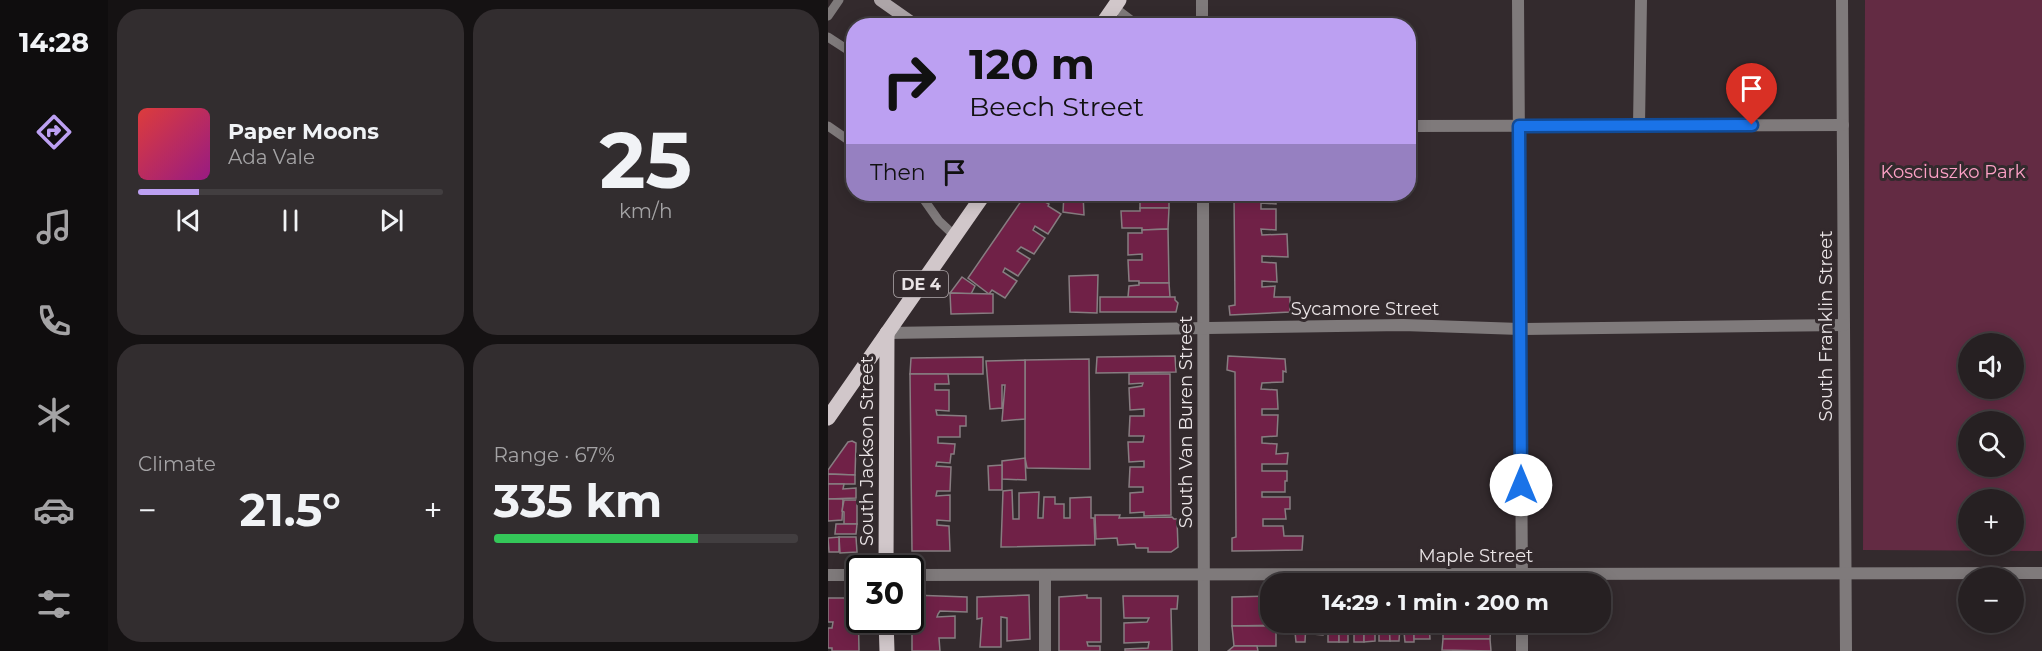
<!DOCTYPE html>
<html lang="en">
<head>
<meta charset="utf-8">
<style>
  body { margin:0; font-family:Montserrat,sans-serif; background:#322d2f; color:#f1f3f6; height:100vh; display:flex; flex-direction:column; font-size:22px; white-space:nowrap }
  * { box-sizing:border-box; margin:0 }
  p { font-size:20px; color:#a4a3a5 }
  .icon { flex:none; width:33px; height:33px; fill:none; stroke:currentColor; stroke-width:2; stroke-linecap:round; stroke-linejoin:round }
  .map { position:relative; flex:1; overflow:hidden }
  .sheet { display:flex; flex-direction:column; gap:9px; padding:9px; background:#151213; width:720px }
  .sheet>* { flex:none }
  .hud { position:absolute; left:18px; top:18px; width:570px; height:183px; border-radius:24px; box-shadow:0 3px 15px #0003,0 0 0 2px #423e40; background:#bca0f2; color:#111; overflow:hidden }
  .buttons { position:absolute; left:1130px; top:333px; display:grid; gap:12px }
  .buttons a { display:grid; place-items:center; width:66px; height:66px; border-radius:50%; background:#262022; box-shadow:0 3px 15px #0003,0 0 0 2px #423e40; font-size:30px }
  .speed { position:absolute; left:18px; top:555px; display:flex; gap:12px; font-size:30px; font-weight:700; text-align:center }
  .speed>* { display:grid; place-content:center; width:78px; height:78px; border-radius:50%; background:#262022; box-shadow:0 3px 15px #0003,0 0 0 2px #423e40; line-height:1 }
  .speed .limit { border:3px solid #111; border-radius:9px; background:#fff; color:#111 }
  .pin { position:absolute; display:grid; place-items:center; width:51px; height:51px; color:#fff; margin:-62px -26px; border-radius:50% 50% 50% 0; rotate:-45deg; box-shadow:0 0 6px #0007 }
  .pin .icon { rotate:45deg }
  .me { position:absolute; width:66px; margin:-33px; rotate:0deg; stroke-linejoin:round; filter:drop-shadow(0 0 4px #0008) }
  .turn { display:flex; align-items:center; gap:21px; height:126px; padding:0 24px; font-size:27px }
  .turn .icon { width:78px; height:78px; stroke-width:2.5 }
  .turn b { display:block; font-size:42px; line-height:51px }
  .then { display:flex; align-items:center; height:57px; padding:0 24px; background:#0003; gap:12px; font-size:22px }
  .big { font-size:45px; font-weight:700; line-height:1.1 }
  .sheet .card { flex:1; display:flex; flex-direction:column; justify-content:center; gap:9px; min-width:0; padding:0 21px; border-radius:24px; background:#322d2f }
  .sheet .dial { align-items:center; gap:0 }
  .dial b { font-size:78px; line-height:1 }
  .song { display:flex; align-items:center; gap:18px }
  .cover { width:72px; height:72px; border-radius:9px; background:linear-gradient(135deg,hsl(0 70% 55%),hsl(310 70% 35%)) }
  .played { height:6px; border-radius:3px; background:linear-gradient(90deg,#bca0f2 20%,#423e40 20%) }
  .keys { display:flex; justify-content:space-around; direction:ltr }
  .heat { display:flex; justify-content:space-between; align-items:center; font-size:33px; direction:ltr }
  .charge { height:9px; border-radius:4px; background:linear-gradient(90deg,#34c759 67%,#423e40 0) }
  .sheet .tiles { flex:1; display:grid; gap:9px; grid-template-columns:repeat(2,1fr) }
  .trip { position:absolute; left:432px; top:573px; width:351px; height:60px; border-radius:24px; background:#262022; box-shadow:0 3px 15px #0003,0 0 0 2px #423e40; font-weight:700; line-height:60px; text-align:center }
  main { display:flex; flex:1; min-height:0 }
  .dock { display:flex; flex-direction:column; width:108px; justify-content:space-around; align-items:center; background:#0f0d0e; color:#a4a3a5 }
  .dock .icon { width:42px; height:42px }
  .dock .on { color:#bca0f2 }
  .dock b { font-size:27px; color:#f1f3f6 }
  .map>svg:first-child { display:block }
  .green { fill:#632b43; fill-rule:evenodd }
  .building { fill:#702147; stroke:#877d81; stroke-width:1.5 }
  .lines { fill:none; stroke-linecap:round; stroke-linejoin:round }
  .lane { stroke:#7f7a7b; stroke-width:9 }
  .street { stroke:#7f7a7b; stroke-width:12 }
  .secondary { stroke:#ada5a8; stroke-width:12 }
  .primary { stroke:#d1c7ca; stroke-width:15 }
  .route-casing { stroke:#114b97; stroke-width:15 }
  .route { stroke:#1a73e8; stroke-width:10 }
  .labels { text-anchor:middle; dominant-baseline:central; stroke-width:6; stroke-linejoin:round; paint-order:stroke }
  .shield { fill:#332a2d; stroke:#b3acae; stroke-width:1.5 }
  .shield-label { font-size:16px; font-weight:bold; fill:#eae4e6 }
  .park-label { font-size:18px; fill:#fda1c6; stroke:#332a2d }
  .street-label { font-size:18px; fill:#eae4e6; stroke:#332a2d }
</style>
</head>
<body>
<main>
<nav class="dock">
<b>14:28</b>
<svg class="icon on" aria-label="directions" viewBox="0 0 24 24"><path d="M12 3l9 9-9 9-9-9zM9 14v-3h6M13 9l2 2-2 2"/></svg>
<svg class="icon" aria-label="music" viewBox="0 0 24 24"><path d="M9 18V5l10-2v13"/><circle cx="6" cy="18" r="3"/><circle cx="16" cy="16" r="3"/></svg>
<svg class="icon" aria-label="phone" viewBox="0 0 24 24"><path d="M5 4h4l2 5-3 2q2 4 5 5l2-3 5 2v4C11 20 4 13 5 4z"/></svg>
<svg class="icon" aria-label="climate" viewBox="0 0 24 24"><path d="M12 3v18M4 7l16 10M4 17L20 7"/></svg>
<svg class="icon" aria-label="car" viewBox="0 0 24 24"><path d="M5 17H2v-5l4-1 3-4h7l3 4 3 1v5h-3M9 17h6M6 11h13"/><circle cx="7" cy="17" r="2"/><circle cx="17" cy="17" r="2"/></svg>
<svg class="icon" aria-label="filters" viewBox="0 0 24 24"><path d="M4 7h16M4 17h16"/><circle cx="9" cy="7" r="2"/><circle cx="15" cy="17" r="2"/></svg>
</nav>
<section class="sheet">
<div class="tiles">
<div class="card">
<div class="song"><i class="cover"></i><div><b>Paper Moons</b><p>Ada Vale</p></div></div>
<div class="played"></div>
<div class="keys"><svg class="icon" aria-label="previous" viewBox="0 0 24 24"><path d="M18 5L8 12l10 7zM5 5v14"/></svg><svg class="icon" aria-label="pause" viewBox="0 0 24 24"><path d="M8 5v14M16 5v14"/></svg><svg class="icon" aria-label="next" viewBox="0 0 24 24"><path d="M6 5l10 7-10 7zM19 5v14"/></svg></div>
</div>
<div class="card dial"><b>25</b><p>km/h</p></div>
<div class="card"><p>Climate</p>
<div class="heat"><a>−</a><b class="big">21.5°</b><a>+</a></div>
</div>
<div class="card"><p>Range · 67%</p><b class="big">335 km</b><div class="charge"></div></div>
</div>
</section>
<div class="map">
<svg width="1214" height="651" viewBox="0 0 1214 651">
  <rect width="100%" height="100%" fill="#332a2d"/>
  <path class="green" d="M1037,0H1214V551L1035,550ZM1140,344H1185V388H1140ZM1140,422H1185V466H1140ZM1140,500H1185V544H1140Z"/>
  <g class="building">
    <path d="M198,194L208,200L210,198L221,204L220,206L233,214L220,234L207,226L205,230L217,238L206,254L193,247L189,251L202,259L190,276L177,268L175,272L189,281L177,298L164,290L161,294L140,278Z"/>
    <path d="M236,194H255L256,215L235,212Z"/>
    <rect x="312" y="194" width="29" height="14"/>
    <path d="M406,194H448V204L433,203V209H448V230L433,229L434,235L459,234L460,257L434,256V262L448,263L449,282L434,281V287L447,286L446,297H462V312L402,315L401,306L407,305Z"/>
    <path d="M312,208H341L340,229L314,230V228H294L293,211H312Z"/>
    <path d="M340,229L341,283H311V281H301L300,260H314V254L300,255V233H314V230Z"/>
    <path d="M270,275L269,313L242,312L241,276Z"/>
    <path d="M134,277L147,286L143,294L122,293Z"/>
    <path d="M311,283H341L342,297H300L301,286L311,285Z"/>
    <path d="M122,293L165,294V313L123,314Z"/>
    <path d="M272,297H347V300L350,303L348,312H272Z"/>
    <path d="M347,356L348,372L268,373L269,357Z"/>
    <path d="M400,356L457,359L458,372L455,371V382L434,383L433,389L449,390L450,409H434V415H450L449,436L434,437V443L449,444L448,454L460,453L459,464H434V471H459V481H457V492H434V497H462V509H457L458,519H435V526H455L456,536H475L474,550L404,551V538L408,537L407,372L399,370Z"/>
    <path d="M155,357V374H82L83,358Z"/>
    <path d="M261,359L262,469L199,468L197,458V360Z"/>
    <path d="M197,360V419L174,421L177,385H174V408L162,409L158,361Z"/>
    <path d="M82,374H120L121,384H107V390H121V411L108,410L109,415L138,416V426H132V437H110V443L127,444L126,454H123L122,463L109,462L108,466L123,467L122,491H109L108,496L122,495V521L109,520V525L121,526L122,551H84Z"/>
    <path d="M301,374H342L343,515L316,516V512L302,513V493L315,492V487H301L302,467H316V461L301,462L300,442H315L316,436H301L302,416H316V409L302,410L301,388L314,386L315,383L301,384Z"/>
    <path d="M24,441L28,443L27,475L0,474V470L20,442Z"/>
    <path d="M197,458L198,480L174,479V461Z"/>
    <path d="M174,465V490H161L160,466Z"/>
    <path d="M0,474L27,475V484H0Z"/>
    <path d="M0,484H16L15,489L28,488V498L0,499Z"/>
    <path d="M184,490L185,519H191V493L211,492L210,518H215L216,497H227V504H236V518H242V498L263,497V518H266L267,545L173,547L175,491Z"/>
    <path d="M0,499H15L14,520L0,521Z"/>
    <path d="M16,500H29V524H16V512L14,511Z"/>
    <path d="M267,515H292L291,518L344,517L346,519H349L350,547L343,552H320V548H308L307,544L290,545L289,538L268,539Z"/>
    <path d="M8,524H29L28,534H7Z"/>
    <path d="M11,537H28L29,552L12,553Z"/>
    <path d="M11,537V552H1L0,538Z"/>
    <path d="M84,595L139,597V612L112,611L110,614L109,617L127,616V638H111L112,651H84Z"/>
    <path d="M201,595L202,639L179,641V618L173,617V647H152L154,618L149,619V597Z"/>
    <path d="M259,595V598H273V642H259L260,646H272V651H231V597Z"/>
    <path d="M295,596H350L349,609H343L344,651H297V649L320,648L321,642L296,643V623L319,622L321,618H296Z"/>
    <path d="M442,596V622H466V625L404,626V597Z"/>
    <path d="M0,598H30L31,651H4V648H0V628H4L5,622H0Z"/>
    <path d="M466,622H480L478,623L477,642H468Z"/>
    <path d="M496,622H511V642H500V628H496Z"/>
    <path d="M496,622L495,635L485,634V623L480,622Z"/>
    <path d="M511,622H522V628L520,627V642H511Z"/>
    <path d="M522,622H536V642H526V627L522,628Z"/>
    <path d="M536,622H547V641L536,642Z"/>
    <path d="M547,622H561L562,641H551V628H547Z"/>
    <path d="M561,622H575V627H572L571,641H562Z"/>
    <path d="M575,622H586V642H577Z"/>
    <path d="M586,622H601L602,639H586Z"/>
    <path d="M642,622H663V625H644Z"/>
    <path d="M663,625L662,639H615V627Z"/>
    <path d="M404,626H448V646H406Z"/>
    <path d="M615,639H662L663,651L614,650Z"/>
    <path d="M406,646H429L430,651H400Z"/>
  </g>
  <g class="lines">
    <g class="lane">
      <path d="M286,7L311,26"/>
      <path d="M0,16L11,0"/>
      <path d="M0,37L26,54"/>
      <path d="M0,126L26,144"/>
      <path d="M92,194L111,221L127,236"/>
    </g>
    <g class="street">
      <path d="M374,0V26"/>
      <path d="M690,0L694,584"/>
      <path d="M1014,0L1018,651"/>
      <path d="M811,125L813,0"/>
      <path d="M580,126L1015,125"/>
      <path d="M375,194L376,651"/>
      <path d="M59,333L575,325L692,329L1016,325"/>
      <path d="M0,575H32"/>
      <path d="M82,575L1214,573"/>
      <path d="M694,622V651"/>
      <path d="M217,651V575"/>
    </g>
    <path class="secondary" d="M52,0L89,26"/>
    <g class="primary">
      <path d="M273,26L291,0"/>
      <path d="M0,418L156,194"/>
      <path d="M58,568L59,333"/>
      <path d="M58,620L59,651"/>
    </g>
  </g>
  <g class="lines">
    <defs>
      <path id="route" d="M693,485L691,126L924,125"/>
    </defs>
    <use href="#route" class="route-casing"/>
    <use href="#route" class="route"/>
  </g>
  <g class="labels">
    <rect class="shield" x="66" y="271" width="54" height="26" rx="4.5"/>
    <g class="shield-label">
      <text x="93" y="284">DE 4</text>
    </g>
    <g class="park-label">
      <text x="1125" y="172">Kosciuszko Park</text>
    </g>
    <g class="street-label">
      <text x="537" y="309">Sycamore Street</text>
      <text transform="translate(998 326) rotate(-90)">South Franklin Street</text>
      <text transform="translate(358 422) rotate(-90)">South Van Buren Street</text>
      <text transform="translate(39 451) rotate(-90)">South Jackson Street</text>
      <text x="648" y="556">Maple Street</text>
    </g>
  </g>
</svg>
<div class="buttons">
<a><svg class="icon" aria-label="sound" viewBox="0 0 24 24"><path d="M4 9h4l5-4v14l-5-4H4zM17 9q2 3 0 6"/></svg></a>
<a><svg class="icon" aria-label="search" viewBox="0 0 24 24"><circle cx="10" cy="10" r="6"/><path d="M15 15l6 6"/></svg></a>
<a>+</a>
<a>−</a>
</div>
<div class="speed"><div class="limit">30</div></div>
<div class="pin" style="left:924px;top:125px;background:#d93025"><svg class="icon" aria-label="arrive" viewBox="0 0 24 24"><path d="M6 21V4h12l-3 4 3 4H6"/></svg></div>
<svg class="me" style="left:693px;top:485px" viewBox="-20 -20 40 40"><circle r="19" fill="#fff"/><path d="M0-13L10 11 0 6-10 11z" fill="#1a73e8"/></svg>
<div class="trip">14:29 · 1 min · 200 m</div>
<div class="hud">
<div class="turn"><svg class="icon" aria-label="right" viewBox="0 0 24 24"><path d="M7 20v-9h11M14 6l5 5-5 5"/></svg><div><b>120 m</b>Beech Street</div></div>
<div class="then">Then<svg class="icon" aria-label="arrive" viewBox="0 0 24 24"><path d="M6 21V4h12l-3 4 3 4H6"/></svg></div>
</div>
</div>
</main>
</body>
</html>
